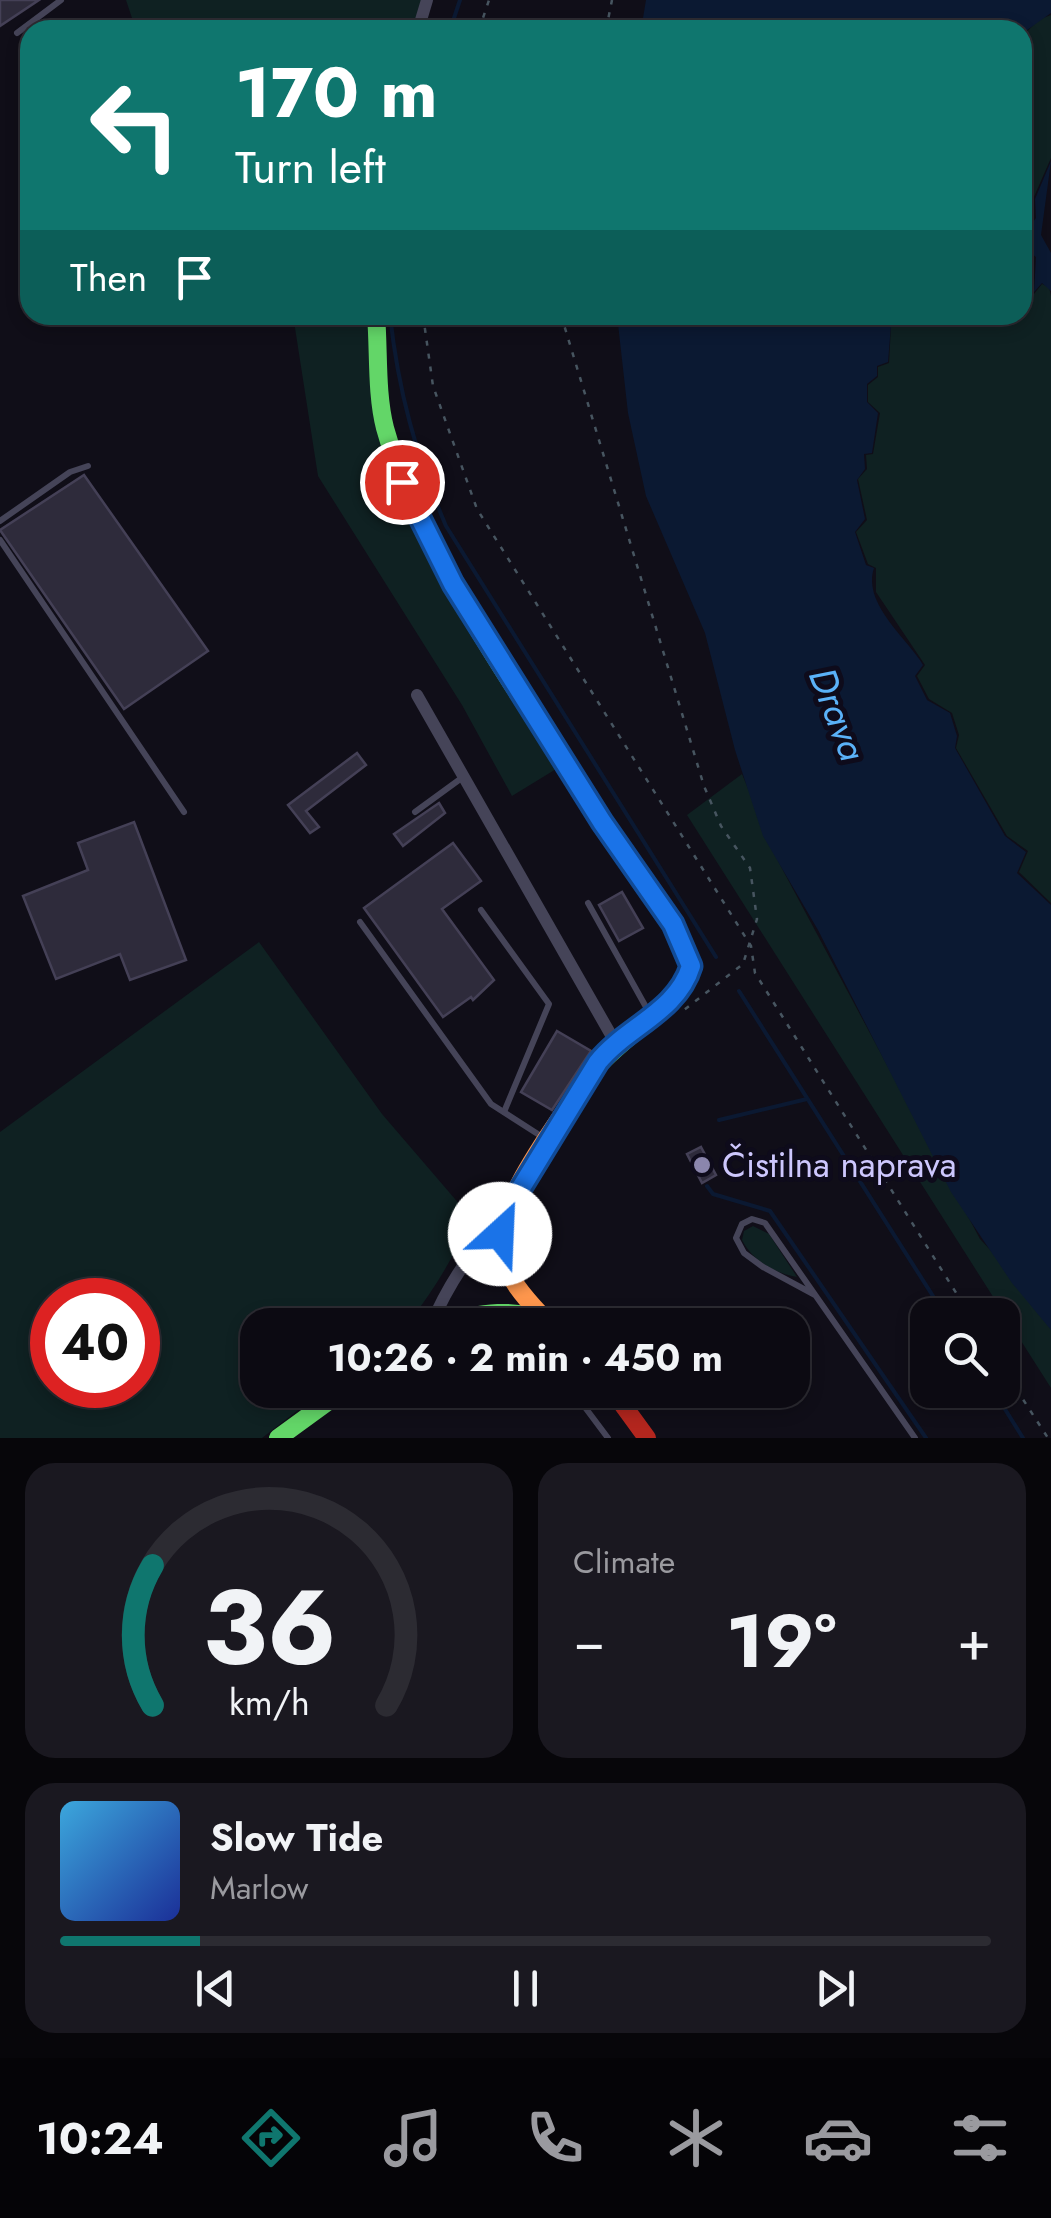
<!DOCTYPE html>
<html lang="en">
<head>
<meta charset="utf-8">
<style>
  body { margin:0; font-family:Jost,sans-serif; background:#1a1820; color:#f1f3f6; height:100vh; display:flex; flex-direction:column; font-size:38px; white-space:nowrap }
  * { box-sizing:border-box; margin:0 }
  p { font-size:32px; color:#9a9a9f }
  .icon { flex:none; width:55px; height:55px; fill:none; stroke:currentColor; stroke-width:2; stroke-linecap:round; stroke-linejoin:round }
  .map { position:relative; height:1438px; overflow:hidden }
  .details { display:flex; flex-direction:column; gap:25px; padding:25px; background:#07060a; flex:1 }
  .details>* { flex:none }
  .banner { position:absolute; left:20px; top:20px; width:1012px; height:305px; border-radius:30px; box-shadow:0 5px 15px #0003,0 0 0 2px #2c2b32; background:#0f766e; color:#fff; overflow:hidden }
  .tools { position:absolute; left:910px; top:1298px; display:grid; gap:20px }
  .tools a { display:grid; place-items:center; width:110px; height:110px; border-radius:20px; background:#0c0a12; box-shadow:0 5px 15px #0003,0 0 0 2px #2c2b32; font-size:50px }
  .speed { position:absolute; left:30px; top:1278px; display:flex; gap:20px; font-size:50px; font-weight:700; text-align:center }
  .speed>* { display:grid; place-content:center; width:130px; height:130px; border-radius:50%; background:#0c0a12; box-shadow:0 5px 15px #0003,0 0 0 2px #2c2b32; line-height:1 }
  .speed .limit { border:15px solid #d22; background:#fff; color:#111 }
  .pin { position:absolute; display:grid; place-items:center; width:85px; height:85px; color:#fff; margin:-42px; border:5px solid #fff; border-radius:50%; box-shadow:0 2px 10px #0007 }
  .me { position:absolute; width:110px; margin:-55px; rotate:25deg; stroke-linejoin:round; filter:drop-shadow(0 0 8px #0008) }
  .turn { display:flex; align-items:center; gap:35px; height:210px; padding:0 50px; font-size:45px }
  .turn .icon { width:130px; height:130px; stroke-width:2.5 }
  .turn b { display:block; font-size:70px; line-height:85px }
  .then { display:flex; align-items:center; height:95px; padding:0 50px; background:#0003; gap:20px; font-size:38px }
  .big { font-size:75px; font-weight:700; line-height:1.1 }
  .details .widget { flex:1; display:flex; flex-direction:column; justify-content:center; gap:15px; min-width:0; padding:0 35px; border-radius:30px; background:#1a1820 }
  .details .dial { align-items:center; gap:0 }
  .dial svg { height:260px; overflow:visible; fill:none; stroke:#2c2b32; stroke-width:7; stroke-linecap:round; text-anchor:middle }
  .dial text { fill:#f1f3f6; stroke:none }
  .song { display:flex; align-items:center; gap:30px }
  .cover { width:120px; height:120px; border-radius:15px; background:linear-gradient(135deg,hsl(200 70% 55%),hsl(230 70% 35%)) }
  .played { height:10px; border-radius:5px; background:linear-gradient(90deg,#0f766e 15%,#2c2b32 15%) }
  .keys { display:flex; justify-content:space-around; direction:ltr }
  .heat { display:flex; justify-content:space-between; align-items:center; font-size:55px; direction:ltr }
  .details .tiles { flex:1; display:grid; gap:25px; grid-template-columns:1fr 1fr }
  .widget:last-child { grid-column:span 2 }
  .trip { position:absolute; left:240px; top:1308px; width:570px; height:100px; border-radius:30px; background:#0c0a12; box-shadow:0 5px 15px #0003,0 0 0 2px #2c2b32; font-weight:700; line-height:100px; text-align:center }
  .tabs { display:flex; height:160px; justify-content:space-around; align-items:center; background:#050407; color:#9a9a9f }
  .tabs .icon { width:70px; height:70px }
  .tabs .current { color:#0f766e }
  .tabs b { font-size:45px; color:#f1f3f6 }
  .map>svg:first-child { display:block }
  .green { fill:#0f2122; fill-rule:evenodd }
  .water { fill:#0b1932 }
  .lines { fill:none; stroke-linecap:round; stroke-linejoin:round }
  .stream { stroke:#0b1932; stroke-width:4 }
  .building { fill:#2e2b3b; stroke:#444056; stroke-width:2.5 }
  .path { stroke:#475560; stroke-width:2.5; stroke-dasharray:5 8; stroke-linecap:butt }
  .lane { stroke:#454458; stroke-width:6 }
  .street { stroke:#454458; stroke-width:12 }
  .fast { stroke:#63d668; stroke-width:18 }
  .slow { stroke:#ff974d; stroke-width:18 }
  .jam { stroke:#b3261e; stroke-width:18 }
  .route-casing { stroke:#114b97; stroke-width:25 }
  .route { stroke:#1a73e8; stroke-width:18 }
  .poi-dot { fill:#8b86ad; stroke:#0e0b1b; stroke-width:4 }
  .labels { text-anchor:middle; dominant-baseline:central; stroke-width:10; stroke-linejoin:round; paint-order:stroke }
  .poi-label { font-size:35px; fill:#cdc7fd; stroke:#0e0b1b; text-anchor:start }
  .water-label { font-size:38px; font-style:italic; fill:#5ab1f8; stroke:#0e0b1b }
</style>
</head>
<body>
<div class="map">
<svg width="1051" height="1438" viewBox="0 0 1051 1438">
  <rect width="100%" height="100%" fill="#100e18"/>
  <g class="green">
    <path d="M126,0H426L416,30H136Z"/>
    <path d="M1051,15V158L1033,199L1034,217L1023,232L1022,60L1026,53L1023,36L1038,20Z"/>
    <path d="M1023,244L1034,258V294L1042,284L1049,287L1051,296V903L1019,872L1028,851L1007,836L956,748L959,735L952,713L929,699L917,676L925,665L876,592V568L868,564L856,532L867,520L858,479L867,469L866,455L873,454L880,413L868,402V385L878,377V367L889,363L891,326L899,323L900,315H1022Z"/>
    <path d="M293,315H371L391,464L561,766L512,796L462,705L318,476Z"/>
    <path d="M742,774L779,863L980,1239L1051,1315V1388L687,815Z"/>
    <path d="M259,942L382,1114L467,1213C469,1238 424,1305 406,1325H258V1390H324L262,1438H0V1132ZM52,1300H138V1385H52Z"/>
    <path d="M753,1226L769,1234L797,1277C774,1273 753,1261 742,1240L744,1231Z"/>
  </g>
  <g class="water">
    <path d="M646,0H1051V13L1023,33L641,30Z"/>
    <path d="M1051,161L1041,235L1051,253V291L1042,283L1034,292L1036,257L1028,251L1023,235L1036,218L1035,199Z"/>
    <path d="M617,315H900L899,322L891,325L888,362L877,366V376L867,384V402L878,413L872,453L864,454L865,469L857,480L865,519L855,532L866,565L874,568C862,604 907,638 923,665L915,676L927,700L950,713L957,736L955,748L1005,836L1026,852L1017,873L1051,905V1330L1012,1283L951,1192L818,930L763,836L735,750L705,633L646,496L628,413Z"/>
  </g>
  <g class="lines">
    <g class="stream">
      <path d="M450,30L460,0"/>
      <path d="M390,315C398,390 416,456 446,526L716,957"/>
      <path d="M739,991L945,1315"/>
      <path d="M719,1120L807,1099"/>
      <path d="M707,1186L713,1194L770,1211L926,1438"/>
      <path d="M993,1390L1023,1438"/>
    </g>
  </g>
  <g class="building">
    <path d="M0,0H39L0,26Z"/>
    <path d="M84,475L208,651L124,709L0,530Z"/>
    <path d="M357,753L366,765L306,811L319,827L310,833L288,805Z"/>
    <path d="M439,803L445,813L403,846L394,834Z"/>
    <path d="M134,822L186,960L130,980L120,954L56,979L23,896L88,870L78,843Z"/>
    <path d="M453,843L481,881L442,909L494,980L473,1000L471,997L443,1017L364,908Z"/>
    <path d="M622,892L643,928L619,941L599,905Z"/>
    <path d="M557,1031L591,1051L552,1110L521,1092Z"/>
    <path d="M701,1147L716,1175L702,1183L687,1154Z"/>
  </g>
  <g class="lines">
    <g class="path">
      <path d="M479,30L489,0"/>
      <path d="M606,30L612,0"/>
      <path d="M423,315L433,386L477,509L751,946L755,973L970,1315"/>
      <path d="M561,315L704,786L721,826L750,868L757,919L743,964L684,1010"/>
      <path d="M1002,1367L1048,1438"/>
    </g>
    <g class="lane">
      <path d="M17,33L61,0"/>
      <path d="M0,521L70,472L88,466"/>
      <path d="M0,540L184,812"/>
      <path d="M415,812L463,777"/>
      <path d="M588,903L651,1016"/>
      <path d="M481,910L549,1004L504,1112"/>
      <path d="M360,922L491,1104L544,1138"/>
      <path d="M815,1295L763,1267L744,1253L736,1238L742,1224L752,1219L765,1223L915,1438"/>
      <path d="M572,1390L608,1438"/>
    </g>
    <g class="street">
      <path d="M418,30L427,0"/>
      <path d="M417,695L615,1042"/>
      <path d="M431,1325C448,1284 473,1248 503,1216"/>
    </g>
    <g class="fast">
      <path d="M376,315C379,351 376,393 385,428C422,563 524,700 600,818C632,868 668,912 691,966C669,1017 613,1040 582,1086"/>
      <path d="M437,1325C479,1312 516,1306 558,1325"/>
      <path d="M278,1438L344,1390"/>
    </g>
    <path class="slow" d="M542,1316C525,1298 506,1277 501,1251C493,1207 557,1123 582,1086"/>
    <path class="jam" d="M612,1390L647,1438"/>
  </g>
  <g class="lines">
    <defs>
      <path id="route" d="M402,482L453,584L602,822L673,924L691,966C677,1012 626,1027 598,1062L505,1214L500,1234"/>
    </defs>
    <use href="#route" class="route-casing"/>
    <use href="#route" class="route"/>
  </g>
  <circle class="poi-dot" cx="702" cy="1165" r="10"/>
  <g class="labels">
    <g class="poi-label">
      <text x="722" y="1165">Čistilna naprava</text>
    </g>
    <g class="water-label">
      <text transform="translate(838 714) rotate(69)">Drava</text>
    </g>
  </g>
</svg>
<div class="tools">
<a><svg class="icon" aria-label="search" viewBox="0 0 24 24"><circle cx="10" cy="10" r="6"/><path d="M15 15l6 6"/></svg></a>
</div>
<div class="speed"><div class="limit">40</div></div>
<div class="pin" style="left:402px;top:482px;background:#d93025"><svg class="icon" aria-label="arrive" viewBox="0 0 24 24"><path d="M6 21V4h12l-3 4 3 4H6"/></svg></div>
<svg class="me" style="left:500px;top:1234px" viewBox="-20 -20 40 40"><circle r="19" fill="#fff"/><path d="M0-13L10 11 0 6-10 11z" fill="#1a73e8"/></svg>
<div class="trip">10:26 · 2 min · 450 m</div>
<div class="banner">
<div class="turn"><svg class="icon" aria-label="left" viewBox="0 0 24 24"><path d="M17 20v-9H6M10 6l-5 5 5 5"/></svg><div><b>170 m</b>Turn left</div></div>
<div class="then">Then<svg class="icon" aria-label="arrive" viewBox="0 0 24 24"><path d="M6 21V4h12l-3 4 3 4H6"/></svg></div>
</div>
</div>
<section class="details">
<div class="tiles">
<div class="widget dial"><svg viewBox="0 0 100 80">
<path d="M14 69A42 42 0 1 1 86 69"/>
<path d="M14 69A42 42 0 0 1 14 26" stroke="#0f766e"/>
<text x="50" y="56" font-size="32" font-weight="700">36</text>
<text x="50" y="72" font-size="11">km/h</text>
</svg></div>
<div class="widget"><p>Climate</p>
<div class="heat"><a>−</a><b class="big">19°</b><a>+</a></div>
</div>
<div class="widget">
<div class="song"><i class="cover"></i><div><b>Slow Tide</b><p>Marlow</p></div></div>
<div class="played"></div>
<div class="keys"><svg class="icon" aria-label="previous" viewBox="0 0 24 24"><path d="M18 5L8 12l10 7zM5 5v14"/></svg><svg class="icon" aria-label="pause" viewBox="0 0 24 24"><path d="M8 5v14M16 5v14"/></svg><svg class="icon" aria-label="next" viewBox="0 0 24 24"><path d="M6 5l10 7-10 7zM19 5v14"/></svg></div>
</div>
</div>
</section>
<nav class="tabs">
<b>10:24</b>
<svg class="icon current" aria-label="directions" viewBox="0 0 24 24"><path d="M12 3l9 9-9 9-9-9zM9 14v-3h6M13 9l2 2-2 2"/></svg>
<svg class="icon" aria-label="music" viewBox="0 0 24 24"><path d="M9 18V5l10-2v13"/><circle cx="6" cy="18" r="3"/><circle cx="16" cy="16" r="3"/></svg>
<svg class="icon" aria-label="phone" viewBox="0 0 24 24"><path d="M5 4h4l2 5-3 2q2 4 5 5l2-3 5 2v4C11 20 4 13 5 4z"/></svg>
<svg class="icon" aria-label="climate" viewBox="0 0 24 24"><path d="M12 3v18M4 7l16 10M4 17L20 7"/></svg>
<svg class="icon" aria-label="car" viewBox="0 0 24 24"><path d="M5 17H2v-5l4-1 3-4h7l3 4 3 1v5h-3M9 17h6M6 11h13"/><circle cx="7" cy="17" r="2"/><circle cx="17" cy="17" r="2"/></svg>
<svg class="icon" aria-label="filters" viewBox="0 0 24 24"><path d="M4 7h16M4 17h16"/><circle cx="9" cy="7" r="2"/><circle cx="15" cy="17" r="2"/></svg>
</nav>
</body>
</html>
